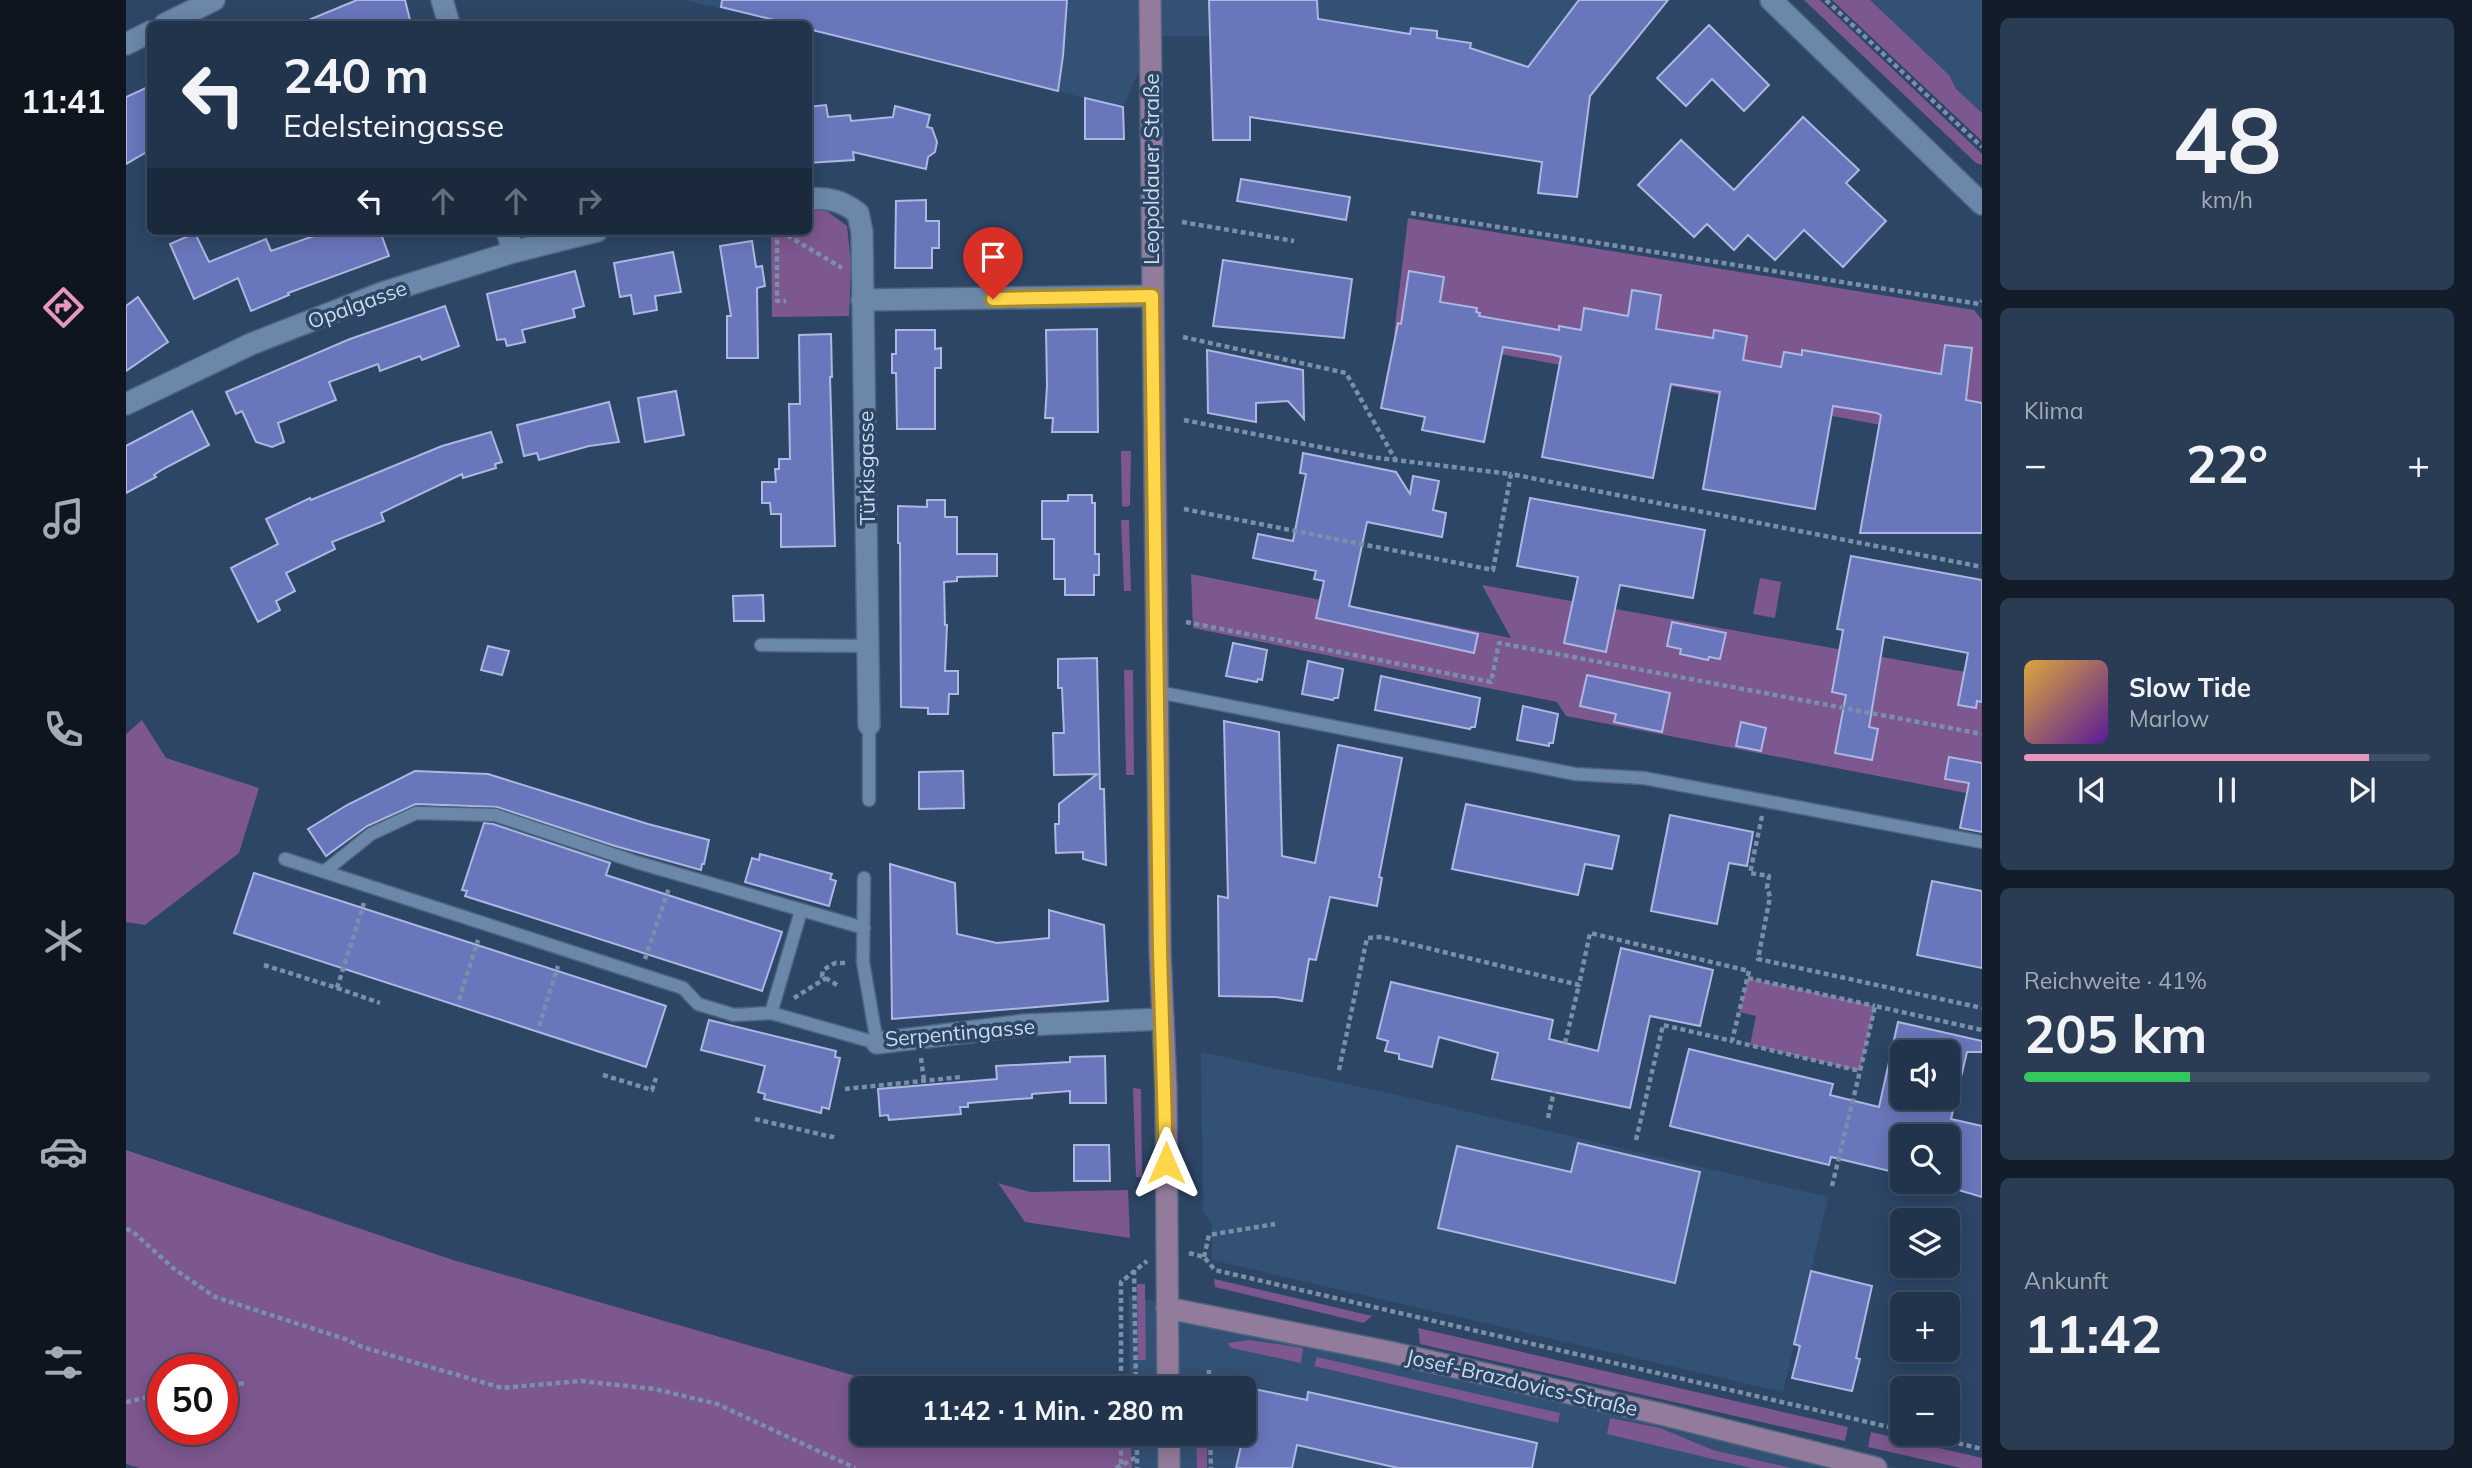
<!DOCTYPE html>
<html lang="de">
<head>
<meta charset="utf-8">
<style>
  body { margin:0; font-family:Mulish,sans-serif; background:#2a3c53; color:#f1f3f6; height:100vh; display:flex; flex-direction:column; font-size:26px; white-space:nowrap }
  * { box-sizing:border-box; margin:0 }
  p { font-size:23px; color:#a2aab5 }
  .icon { flex:none; width:38px; height:38px; fill:none; stroke:currentColor; stroke-width:2; stroke-linecap:round; stroke-linejoin:round }
  .map { position:relative; flex:1; overflow:hidden }
  .drawer { display:flex; flex-direction:column; gap:18px; padding:18px; background:#131d2a; width:490px }
  .drawer>* { flex:none }
  .guide { position:absolute; left:21px; top:21px; width:665px; height:214px; border-radius:10px; box-shadow:0 4px 18px #0003,0 0 0 2px #3f4f64; background:#22344c; color:#f1f3f6; overflow:hidden }
  .controls { position:absolute; left:1764px; top:1040px; display:grid; gap:14px }
  .controls a { display:grid; place-items:center; width:70px; height:70px; border-radius:10px; background:#22344c; box-shadow:0 4px 18px #0003,0 0 0 2px #3f4f64; font-size:35px }
  .speed { position:absolute; left:21px; top:1354px; display:flex; gap:14px; font-size:35px; font-weight:700; text-align:center }
  .speed>* { display:grid; place-content:center; width:91px; height:91px; border-radius:50%; background:#22344c; box-shadow:0 4px 18px #0003,0 0 0 2px #3f4f64; line-height:1 }
  .speed .limit { border:10px solid #d22; background:#fff; color:#111 }
  .pin { position:absolute; display:grid; place-items:center; width:60px; height:60px; color:#fff; margin:-72px -30px; border-radius:50% 50% 50% 0; rotate:-45deg; box-shadow:0 0 7px #0007 }
  .pin .icon { rotate:45deg }
  .me { position:absolute; width:77px; margin:-38px; rotate:0deg; stroke-linejoin:round; filter:drop-shadow(0 0 5px #0008) }
  .turn { display:flex; align-items:center; gap:24px; height:147px; padding:0 21px; font-size:32px }
  .turn .icon { width:91px; height:91px; stroke-width:2.5 }
  .turn b { display:block; font-size:49px; line-height:60px }
  .lanes { display:flex; align-items:center; height:66px; padding:0 21px; background:#0003; justify-content:center; gap:35px; direction:ltr }
  .lanes .off { opacity:.35 }
  .big { font-size:52px; font-weight:700; line-height:1.1 }
  .drawer .widget { flex:1; display:flex; flex-direction:column; justify-content:center; gap:10px; min-width:0; padding:0 24px; border-radius:10px; background:#2a3c53 }
  .drawer .dial { align-items:center; gap:0 }
  .dial b { font-size:91px; line-height:1 }
  .song { display:flex; align-items:center; gap:21px }
  .cover { width:84px; height:84px; border-radius:10px; background:linear-gradient(135deg,hsl(40 70% 55%),hsl(270 70% 35%)) }
  .played { height:7px; border-radius:4px; background:linear-gradient(90deg,#e797bd 85%,#3f4f64 85%) }
  .keys { display:flex; justify-content:space-around; direction:ltr }
  .heat { display:flex; justify-content:space-between; align-items:center; font-size:38px; direction:ltr }
  .charge { height:10px; border-radius:5px; background:linear-gradient(90deg,#34c759 41%,#3f4f64 0) }
  .trip { position:absolute; left:724px; top:1376px; width:406px; height:70px; border-radius:10px; background:#22344c; box-shadow:0 4px 18px #0003,0 0 0 2px #3f4f64; font-weight:700; line-height:70px; text-align:center }
  main { display:flex; flex:1; min-height:0 }
  .menu { display:flex; flex-direction:column; width:126px; justify-content:space-around; align-items:center; background:#0e151e; color:#a2aab5 }
  .menu .icon { width:49px; height:49px }
  .menu .current { color:#e797bd }
  .menu b { font-size:32px; color:#f1f3f6 }
  .map>svg:first-child { display:block }
  .built { fill:#335175 }
  .green { fill:#7d578f; fill-rule:evenodd }
  .building { fill:#6976bb; stroke:#acb7e2; stroke-width:2; fill-rule:evenodd }
  .lines { fill:none; stroke-linecap:round; stroke-linejoin:round }
  .lane-casing { stroke:#4f647e; stroke-width:15 }
  .street-casing { stroke:#4f647e; stroke-width:24 }
  .secondary-casing { stroke:#4f647e; stroke-width:24 }
  .path { stroke:#7a8fa8; stroke-width:4.5; stroke-dasharray:5 3.5; stroke-linecap:butt }
  .lane { stroke:#6b87aa; stroke-width:12 }
  .street { stroke:#6b87aa; stroke-width:21 }
  .secondary { stroke:#937c9b; stroke-width:21 }
  .route-casing { stroke:#a68a30; stroke-width:18 }
  .route { stroke:#ffd54a; stroke-width:12 }
  .labels { text-anchor:middle; dominant-baseline:central; stroke-width:7; stroke-linejoin:round; paint-order:stroke }
  .street-label { font-size:21px; fill:#ccdbee; stroke:#2d4666 }
</style>
</head>
<body>
<main>
<nav class="menu">
<b>11:41</b>
<svg class="icon current" aria-label="directions" viewBox="0 0 24 24"><path d="M12 3l9 9-9 9-9-9zM9 14v-3h6M13 9l2 2-2 2"/></svg>
<svg class="icon" aria-label="music" viewBox="0 0 24 24"><path d="M9 18V5l10-2v13"/><circle cx="6" cy="18" r="3"/><circle cx="16" cy="16" r="3"/></svg>
<svg class="icon" aria-label="phone" viewBox="0 0 24 24"><path d="M5 4h4l2 5-3 2q2 4 5 5l2-3 5 2v4C11 20 4 13 5 4z"/></svg>
<svg class="icon" aria-label="climate" viewBox="0 0 24 24"><path d="M12 3v18M4 7l16 10M4 17L20 7"/></svg>
<svg class="icon" aria-label="car" viewBox="0 0 24 24"><path d="M5 17H2v-5l4-1 3-4h7l3 4 3 1v5h-3M9 17h6M6 11h13"/><circle cx="7" cy="17" r="2"/><circle cx="17" cy="17" r="2"/></svg>
<svg class="icon" aria-label="filters" viewBox="0 0 24 24"><path d="M4 7h16M4 17h16"/><circle cx="9" cy="7" r="2"/><circle cx="15" cy="17" r="2"/></svg>
</nav>
<div class="map">
<svg width="1856" height="1468" viewBox="0 0 1856 1468">
  <rect width="100%" height="100%" fill="#2d4666"/>
  <g class="built">
    <path d="M559,0H1542L1464,96L1081,36H1028L997,107L683,30L682,24H660Z"/>
    <path d="M1706,0H1856V141L1847,133Z"/>
    <path d="M1075,1052L1280,1097L1702,1197L1657,1392L1086,1260V1224L1077,1212Z"/>
    <path d="M1003,1296L1771,1468H1006L1005,1433H1118V1388H1004Z"/>
  </g>
  <g class="green">
    <path d="M1678,0H1694L1856,154V165L1850,163Z"/>
    <path d="M1706,0H1744L1823,75L1830,89L1856,113V141Z"/>
    <path d="M698,209L721,226L725,264L723,316L646,317L645,231H682L683,210Z"/>
    <path d="M1282,218L1848,310L1856,320V444L1268,334Z"/>
    <path d="M995,451H1005L1004,505L1001,507L996,506Z"/>
    <path d="M995,520H1003L1005,591H998Z"/>
    <path d="M1065,574L1385,638L1356,585L1856,675V796L1440,716L1431,702L1067,628Z"/>
    <path d="M1634,578L1655,582L1649,618L1627,614Z"/>
    <path d="M998,670H1007L1008,775H1000Z"/>
    <path d="M16,720L40,758L133,788L113,853L19,925L0,922V734Z"/>
    <path d="M1622,978L1749,1006L1734,1071L1624,1045L1630,1016L1613,1012Z"/>
    <path d="M1007,1088L1015,1089L1016,1177H1010Z"/>
    <path d="M0,1150L327,1260L771,1388H737V1433H957L1005,1443L1006,1468H14L0,1464ZM37,1370H96V1430H37Z"/>
    <path d="M872,1183L904,1192L1002,1190L1004,1238L899,1222Z"/>
    <path d="M1088,1279L1246,1316L1238,1323L1089,1287Z"/>
    <path d="M1011,1284H1019L1020,1360H1012Z"/>
    <path d="M1292,1328L1722,1427L1719,1441L1294,1344Z"/>
    <path d="M1123,1340L1177,1348L1175,1363L1105,1348L1102,1343Z"/>
    <path d="M1191,1357L1434,1413L1432,1423L1188,1366Z"/>
    <path d="M1484,1418L1534,1428L1587,1450L1665,1468H1625L1481,1434Z"/>
    <path d="M1745,1432L1856,1458V1468H1835L1742,1447Z"/>
    <path d="M1070,1433H1081V1468H1071Z"/>
  </g>
  <g class="building">
    <path d="M231,0H279L285,24H173Z"/>
    <path d="M596,0H941L937,56L932,91L682,29V24H665L595,7Z"/>
    <path d="M1083,0H1191L1192,19L1284,34L1285,28L1311,31V38L1345,43L1344,48L1402,67L1453,0H1542L1464,96L1451,197L1412,193L1416,162L1124,117V140H1087Z"/>
    <path d="M1583,25L1643,85L1618,111L1586,79L1560,106L1531,78Z"/>
    <path d="M24,86V150L0,164V97Z"/>
    <path d="M959,98L997,107L998,139H959Z"/>
    <path d="M700,105L702,117L724,115L725,121L767,117L769,106L804,115L801,127L806,128L811,142L809,152L802,157L800,169L727,152L728,160L682,163V107Z"/>
    <path d="M1677,117L1733,170L1720,183L1760,221L1717,267L1678,230L1649,260L1622,235L1608,250L1581,224L1568,237L1512,185L1555,140L1608,190Z"/>
    <path d="M1115,179L1224,197L1220,220L1111,201Z"/>
    <path d="M800,200V221H813V248H806V268H769L770,201Z"/>
    <path d="M202,231H254L263,256L162,293L163,295L125,311L112,278L68,299L44,244L69,233L83,262L140,239L145,251Z"/>
    <path d="M626,241L630,267L636,266L639,286L631,288L632,358H601V316H605L594,246Z"/>
    <path d="M547,252L555,292L529,296L531,310L508,314L505,295L494,297L488,263Z"/>
    <path d="M1097,260L1226,279L1218,338L1087,326Z"/>
    <path d="M449,271L458,306L447,309L449,317L396,330L399,342L381,346L379,339L371,340L361,294Z"/>
    <path d="M1283,271L1318,277L1314,302L1351,308L1350,312L1354,313L1353,316L1433,330V326L1455,330L1458,308L1502,316L1506,290L1535,295L1530,329L1587,338L1588,330L1621,336L1617,360L1655,367L1658,352L1676,355V350L1815,374L1819,345L1846,348L1840,400L1856,403V533H1734L1755,415L1751,413L1707,406L1689,509L1577,489L1594,392L1545,384L1527,478L1416,457L1435,357L1428,355L1377,347L1358,442L1296,430L1299,417L1255,408L1272,323L1275,324Z"/>
    <path d="M12,297L42,342L0,371V306Z"/>
    <path d="M319,306L333,346L296,360L294,356L254,371L252,364L203,382L210,400L152,423L158,442L146,447L130,442L116,411L110,414L100,392L224,339Z"/>
    <path d="M971,329L972,432H926L927,418H919L921,386L920,330Z"/>
    <path d="M770,330H809V349L815,348V368H809V429H771L770,373H766V354H770Z"/>
    <path d="M705,334L706,377H704L709,546L655,547V514H645L644,503H636V482H650L649,469H653V459H664L663,404H674L673,335Z"/>
    <path d="M1081,350L1177,370L1178,419L1162,401L1130,403V422L1082,413Z"/>
    <path d="M550,391L558,435L519,442L512,398Z"/>
    <path d="M483,402L493,442L463,446L413,460L411,453L398,456L391,425Z"/>
    <path d="M66,411L83,445L37,469L28,475L30,477L0,493V446Z"/>
    <path d="M365,432L376,462L369,464L370,468L337,478L336,474L255,513L258,521L206,542L209,549L160,573L169,591L150,601L154,610L132,622L105,568L152,544L140,519L184,498L185,500L316,446Z"/>
    <path d="M1177,453L1270,472L1284,494L1287,476L1313,481L1307,510L1320,513L1316,537L1241,522L1223,606L1352,634L1348,653L1190,618L1198,581L1188,579L1190,571L1127,558L1132,534L1167,541L1180,474L1174,473Z"/>
    <path d="M942,495H966V503H969V554H973V575H968V595H939V579H928V539H916V501H942Z"/>
    <path d="M1404,498L1579,530L1567,598L1494,585L1480,652L1438,643L1452,577L1391,566Z"/>
    <path d="M801,500H819V517H831V554H871V576L831,577V581L818,582L819,625H821L819,671H832V694H823L822,714H802V708L775,707L774,543H772V506L801,507Z"/>
    <path d="M1725,556L1856,580V702L1851,701L1850,708L1832,705L1842,653L1758,637L1743,727L1752,729L1746,760L1709,753L1720,695L1706,692L1717,630L1711,629Z"/>
    <path d="M637,595L638,621H608L607,596Z"/>
    <path d="M1546,622L1600,633L1594,659L1583,657L1582,660L1554,654L1555,649L1541,646Z"/>
    <path d="M1107,643L1141,650L1136,680L1132,679L1131,682L1100,676Z"/>
    <path d="M362,646L383,651L376,675L355,670Z"/>
    <path d="M971,658L974,789H978L980,865L957,859V852L930,853L929,824H933V804L971,774L928,775L927,733H938L936,688H932V659Z"/>
    <path d="M1182,661L1217,669L1212,698H1208L1207,700L1176,694Z"/>
    <path d="M1461,675L1544,693L1536,732L1488,722L1490,714L1454,706Z"/>
    <path d="M1255,676L1354,698L1349,727H1345L1344,729L1249,710Z"/>
    <path d="M1397,706L1432,714L1427,743H1423V746L1391,740Z"/>
    <path d="M1098,721L1153,732L1156,856L1189,863L1212,745L1276,758L1253,877L1256,878L1251,906L1204,897L1190,960L1183,959L1176,1001L1150,997L1093,996L1092,896L1102,898Z"/>
    <path d="M1615,722L1640,728L1635,751L1610,746Z"/>
    <path d="M1823,757L1856,763V832L1834,828L1843,783L1819,779Z"/>
    <path d="M289,771L362,774L522,824L583,840L578,864H576L575,870L489,846L371,807L290,804L241,826L200,856L182,829L221,805Z"/>
    <path d="M837,771L838,808L793,809V772Z"/>
    <path d="M1340,804L1493,836L1486,869L1459,864L1452,895L1326,869Z"/>
    <path d="M1544,815L1627,832L1621,866L1603,863L1591,924L1525,911Z"/>
    <path d="M358,823L367,824L484,863L480,875L656,932L636,991L339,896L341,891L336,890Z"/>
    <path d="M634,854L706,874L704,879L710,881L703,906L619,882L626,858L633,860Z"/>
    <path d="M764,864L829,883L831,934L871,943L923,938V910L978,925L982,1001L766,1019Z"/>
    <path d="M128,873L540,1006L520,1067L108,933Z"/>
    <path d="M1806,881L1856,891V968L1791,955Z"/>
    <path d="M1495,948L1587,970L1574,1026L1524,1016L1504,1108L1366,1079L1372,1053L1313,1037L1306,1067L1273,1059V1054L1259,1051L1262,1041L1251,1038L1265,982L1427,1020L1423,1039L1472,1051Z"/>
    <path d="M583,1020L710,1051L709,1057L714,1058L703,1109L696,1107L695,1113L638,1099L639,1094L632,1092L639,1066L575,1050Z"/>
    <path d="M1772,1022L1856,1041V1052H1841L1825,1119L1856,1126V1197L1822,1187V1136H1776V1174L1705,1157L1703,1165L1544,1126L1563,1049L1707,1084L1704,1095L1753,1107ZM1776,1052H1822V1097H1776Z"/>
    <path d="M979,1056L980,1103H944V1091L906,1094V1098L842,1103V1107H834L835,1114L763,1120L762,1115L754,1116L752,1089L871,1079L870,1066L944,1062V1057Z"/>
    <path d="M1452,1143L1574,1172L1549,1283L1312,1228L1331,1146L1445,1172Z"/>
    <path d="M948,1145H983L984,1181H948Z"/>
    <path d="M1685,1271L1746,1286L1730,1358L1734,1359L1726,1391L1666,1378L1674,1346L1668,1344Z"/>
    <path d="M1128,1389L1181,1400L1182,1392L1411,1443L1406,1468H1272L1171,1445L1166,1468H1110Z"/>
  </g>
  <g class="lines">
    <defs>
      <g id="lane">
        <path d="M635,645L743,646"/>
        <path d="M1032,692L1449,774L1518,778L1856,842"/>
        <path d="M743,725V800"/>
        <path d="M159,859L557,988L572,1004L608,1015L645,1013L751,1043L737,962L738,878"/>
        <path d="M199,871L245,834L290,813L369,815L510,862L738,928"/>
        <path d="M645,1013L675,911"/>
      </g>
      <g id="street">
        <path d="M316,0L323,24"/>
        <path d="M1645,0L1856,204"/>
        <path d="M39,24L88,0"/>
        <path d="M0,44L24,32"/>
        <path d="M682,199C703,197 716,201 732,213L736,232L743,725"/>
        <path d="M381,231L387,252"/>
        <path d="M736,300L1026,296"/>
        <path d="M0,404L125,344L256,293L387,252L471,231"/>
        <path d="M751,1043L899,1025L1037,1019"/>
      </g>
      <g id="secondary">
        <path d="M1024,0L1034,951L1040,1089L1042,1388"/>
        <path d="M1041,1308L1263,1352L1539,1415L1750,1468"/>
        <path d="M1043,1433V1468"/>
      </g>
    </defs>
    <use href="#lane" class="lane-casing"/>
    <use href="#street" class="street-casing"/>
    <use href="#secondary" class="secondary-casing"/>
    <g class="path">
      <path d="M1700,0L1856,147"/>
      <path d="M1285,213L1853,304L1856,301"/>
      <path d="M1056,222L1168,241"/>
      <path d="M651,231V301H660"/>
      <path d="M654,231L716,268"/>
      <path d="M1057,337L1220,373L1269,459"/>
      <path d="M1058,420L1244,457L1385,474"/>
      <path d="M1058,509L1367,570L1385,474L1856,567"/>
      <path d="M1060,622L1365,682L1373,643L1856,734"/>
      <path d="M1636,816L1624,873L1643,876L1641,887L1644,897L1632,959L1856,1008"/>
      <path d="M519,959L543,888"/>
      <path d="M138,965L211,988L238,903"/>
      <path d="M1622,978L1749,1006"/>
      <path d="M711,985L696,976L697,970L709,963H721"/>
      <path d="M211,988L254,1003"/>
      <path d="M668,998L700,978"/>
      <path d="M333,1000L352,940"/>
      <path d="M413,1026L432,966"/>
      <path d="M1439,1043L1453,985"/>
      <path d="M795,1058L798,1081"/>
      <path d="M1213,1070L1241,938L1256,937L1453,985L1464,933L1623,971L1606,1041L1734,1071L1749,1006L1856,1030"/>
      <path d="M477,1075L526,1090L530,1078"/>
      <path d="M719,1089L835,1077"/>
      <path d="M1422,1118L1428,1091"/>
      <path d="M629,1119L706,1137L707,1133"/>
      <path d="M1510,1140L1537,1025L1606,1041"/>
      <path d="M1706,1186L1734,1071"/>
      <path d="M0,1229L6,1231L47,1268L89,1297L219,1339L236,1347L376,1388L455,1381L529,1389L591,1404L729,1468"/>
      <path d="M1063,1253L1078,1257L1089,1270L1776,1430"/>
      <path d="M1078,1257L1083,1235L1149,1224"/>
      <path d="M1008,1270L1010,1388"/>
      <path d="M1083,1370V1388"/>
      <path d="M96,1386L119,1383"/>
      <path d="M995,1388V1282L1021,1261"/>
      <path d="M0,1402L37,1394"/>
      <path d="M1011,1433V1468"/>
      <path d="M1084,1433L1085,1468"/>
      <path d="M1791,1433L1856,1449"/>
      <path d="M995,1464V1433"/>
      <path d="M990,1468L1011,1457"/>
    </g>
    <use href="#lane" class="lane"/>
    <use href="#street" class="street"/>
    <use href="#secondary" class="secondary"/>
  </g>
  <g class="lines">
    <defs>
      <path id="route" d="M867,299L1026,296L1034,951L1040,1163"/>
    </defs>
    <use href="#route" class="route-casing"/>
    <use href="#route" class="route"/>
  </g>
  <g class="labels">
    <g class="street-label">
      <text transform="translate(1025 169) rotate(-90)">Leopoldauer Straße</text>
      <text transform="translate(231 304) rotate(-20)">Opalgasse</text>
      <text transform="translate(740 468) rotate(-91)">Türkisgasse</text>
      <text transform="translate(834 1032) rotate(-5)">Serpentingasse</text>
      <text transform="translate(1396 1382) rotate(13)">Josef-Brazdovics-Straße</text>
    </g>
  </g>
</svg>
<div class="controls">
<a><svg class="icon" aria-label="sound" viewBox="0 0 24 24"><path d="M4 9h4l5-4v14l-5-4H4zM17 9q2 3 0 6"/></svg></a>
<a><svg class="icon" aria-label="search" viewBox="0 0 24 24"><circle cx="10" cy="10" r="6"/><path d="M15 15l6 6"/></svg></a>
<a><svg class="icon" aria-label="layers" viewBox="0 0 24 24"><path d="M12 4l9 5-9 5-9-5zM3 14l9 5 9-5"/></svg></a>
<a>+</a>
<a>−</a>
</div>
<div class="speed"><div class="limit">50</div></div>
<div class="pin" style="left:867px;top:299px;background:#d93025"><svg class="icon" aria-label="arrive" viewBox="0 0 24 24"><path d="M6 21V4h12l-3 4 3 4H6"/></svg></div>
<svg class="me" style="left:1040px;top:1163px" viewBox="-20 -20 40 40"><path d="M0-17L14 15 0 8-14 15z" fill="#ffd54a" stroke="#fff" stroke-width="4"/></svg>
<div class="trip">11:42 · 1 Min. · 280 m</div>
<div class="guide">
<div class="turn"><svg class="icon" aria-label="left" viewBox="0 0 24 24"><path d="M17 20v-9H6M10 6l-5 5 5 5"/></svg><div><b>240 m</b>Edelsteingasse</div></div>
<div class="lanes"><svg class="icon" aria-label="left" viewBox="0 0 24 24"><path d="M17 20v-9H6M10 6l-5 5 5 5"/></svg><svg class="icon off" aria-label="ahead" viewBox="0 0 24 24"><path d="M12 20V5M6 11l6-6 6 6"/></svg><svg class="icon off" aria-label="ahead" viewBox="0 0 24 24"><path d="M12 20V5M6 11l6-6 6 6"/></svg><svg class="icon off" aria-label="right" viewBox="0 0 24 24"><path d="M7 20v-9h11M14 6l5 5-5 5"/></svg></div>
</div>
</div>
<section class="drawer">
<div class="widget dial"><b>48</b><p>km/h</p></div>
<div class="widget"><p>Klima</p>
<div class="heat"><a>−</a><b class="big">22°</b><a>+</a></div>
</div>
<div class="widget">
<div class="song"><i class="cover"></i><div><b>Slow Tide</b><p>Marlow</p></div></div>
<div class="played"></div>
<div class="keys"><svg class="icon" aria-label="previous" viewBox="0 0 24 24"><path d="M18 5L8 12l10 7zM5 5v14"/></svg><svg class="icon" aria-label="pause" viewBox="0 0 24 24"><path d="M8 5v14M16 5v14"/></svg><svg class="icon" aria-label="next" viewBox="0 0 24 24"><path d="M6 5l10 7-10 7zM19 5v14"/></svg></div>
</div>
<div class="widget"><p>Reichweite · 41%</p><b class="big">205 km</b><div class="charge"></div></div>
<div class="widget"><p>Ankunft</p><b class="big">11:42</b></div>
</section>
</main>
</body>
</html>
